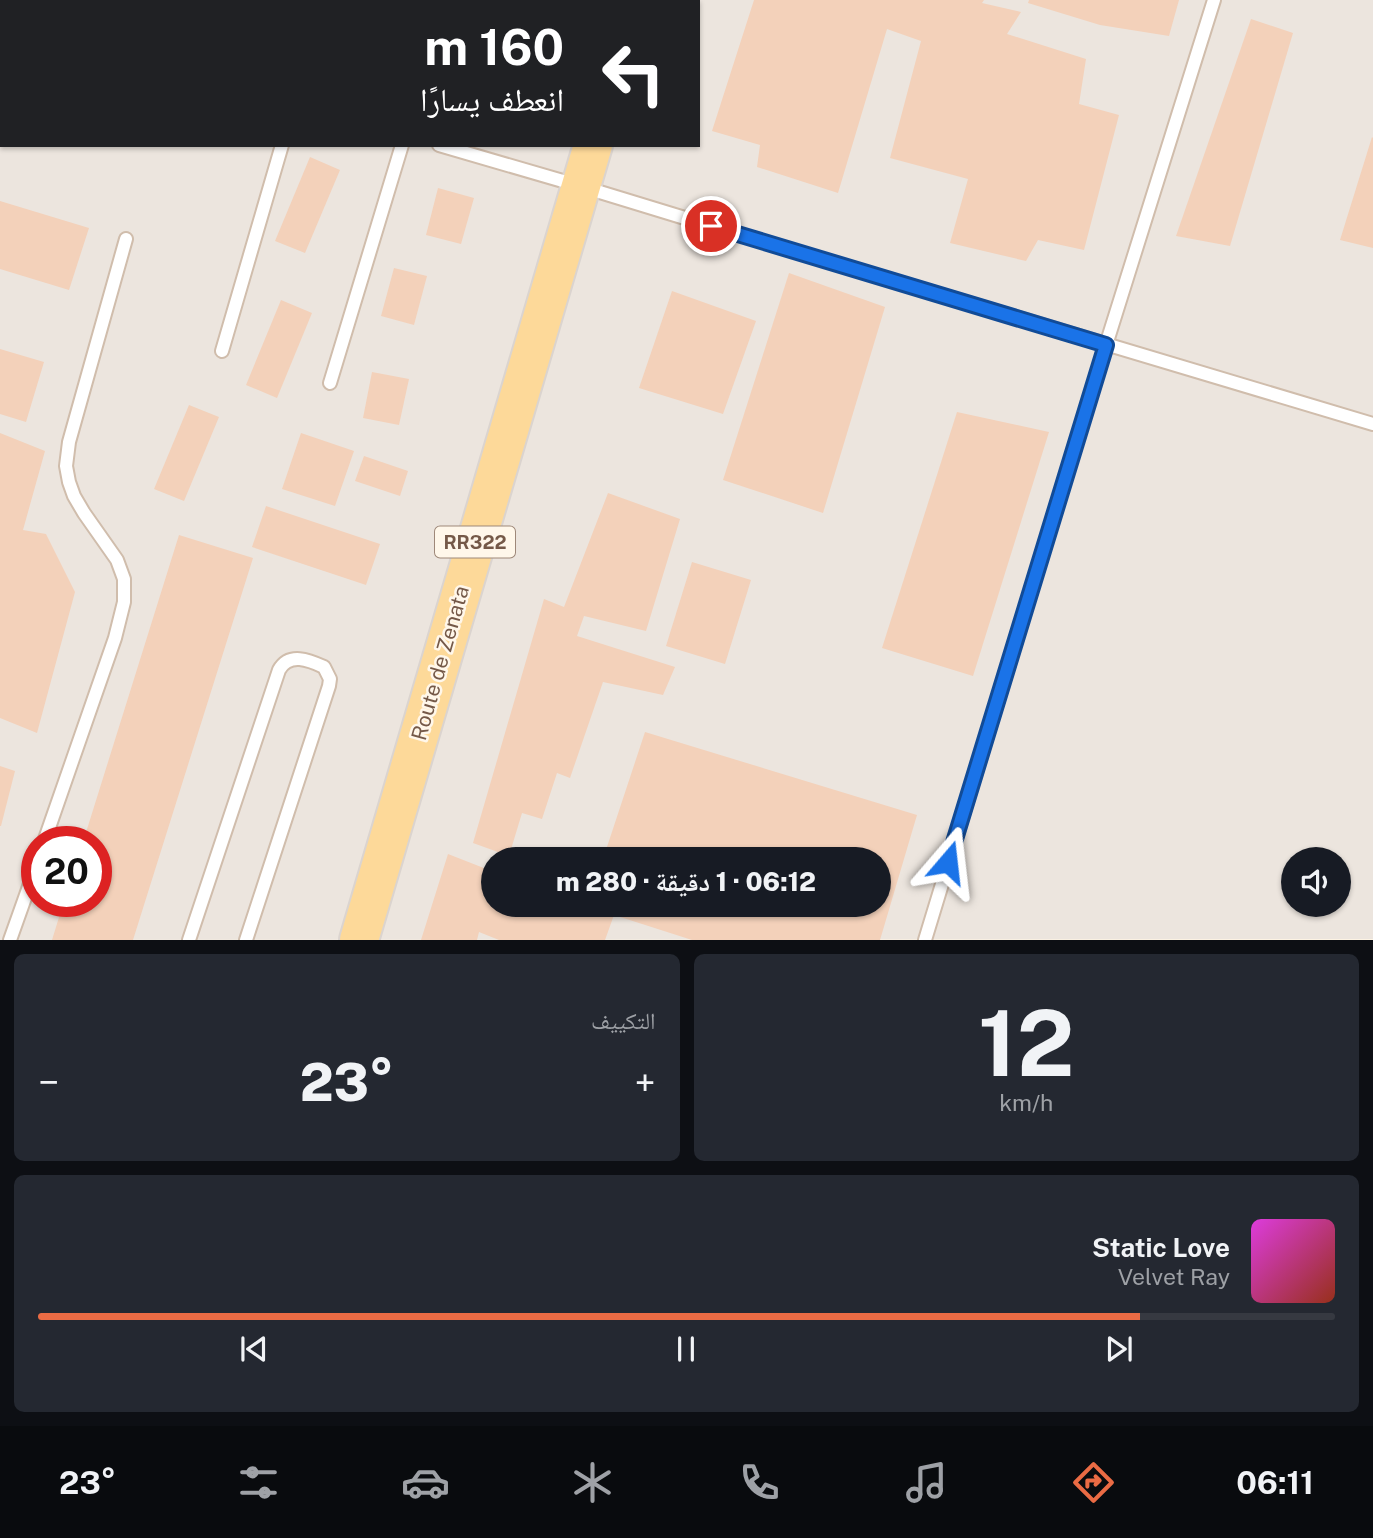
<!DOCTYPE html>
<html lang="ar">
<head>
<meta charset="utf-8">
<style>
  body { margin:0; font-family:"Public Sans","Noto Naskh Arabic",sans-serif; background:#242831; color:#f1f3f6; direction:rtl; height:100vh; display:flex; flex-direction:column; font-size:26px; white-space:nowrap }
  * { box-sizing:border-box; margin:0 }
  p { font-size:23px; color:#9ea1a6 }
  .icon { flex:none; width:38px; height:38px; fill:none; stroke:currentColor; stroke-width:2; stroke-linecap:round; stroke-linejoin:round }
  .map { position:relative; height:940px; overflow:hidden; direction:ltr }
  .side { display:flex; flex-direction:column; gap:14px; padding:14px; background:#0d0f14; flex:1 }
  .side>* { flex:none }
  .guide { position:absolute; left:0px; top:0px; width:700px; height:147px; box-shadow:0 2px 5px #0004; direction:rtl; background:#202124; color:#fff; overflow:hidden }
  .controls { position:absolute; left:1281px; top:847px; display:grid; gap:14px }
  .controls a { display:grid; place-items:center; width:70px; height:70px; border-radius:50%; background:#171b24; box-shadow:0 2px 5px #0004; font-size:35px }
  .speed { position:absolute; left:21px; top:826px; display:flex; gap:14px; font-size:35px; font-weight:700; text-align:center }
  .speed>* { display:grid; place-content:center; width:91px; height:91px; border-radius:50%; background:#171b24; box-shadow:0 2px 5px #0004; line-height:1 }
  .speed .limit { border:10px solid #d22; background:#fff; color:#111 }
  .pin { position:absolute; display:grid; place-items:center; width:60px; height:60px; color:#fff; margin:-30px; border:4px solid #fff; border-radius:50%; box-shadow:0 2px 7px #0007 }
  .me { position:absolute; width:77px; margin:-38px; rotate:17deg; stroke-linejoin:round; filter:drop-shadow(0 0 5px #0008) }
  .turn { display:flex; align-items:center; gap:24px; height:147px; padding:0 21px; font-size:32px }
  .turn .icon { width:91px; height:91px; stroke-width:2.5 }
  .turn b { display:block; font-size:49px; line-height:60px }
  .big { font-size:52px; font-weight:800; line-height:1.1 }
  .side .card { flex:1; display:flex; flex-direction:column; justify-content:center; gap:10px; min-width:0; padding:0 24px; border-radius:10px; background:#242831 }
  .side .dial { align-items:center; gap:0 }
  .dial b { font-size:91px; line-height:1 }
  .song { display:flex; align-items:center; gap:21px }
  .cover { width:84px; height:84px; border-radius:10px; background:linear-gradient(135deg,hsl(300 70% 55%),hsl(10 70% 35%)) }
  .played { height:7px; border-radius:4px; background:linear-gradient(90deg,#ea6b44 85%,#363941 85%) }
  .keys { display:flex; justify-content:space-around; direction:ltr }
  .heat { display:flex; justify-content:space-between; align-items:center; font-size:38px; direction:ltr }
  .side .tiles { flex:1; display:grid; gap:14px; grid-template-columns:1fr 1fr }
  .card:last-child { grid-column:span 2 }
  .trip { position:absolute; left:481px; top:847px; width:410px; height:70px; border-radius:35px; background:#171b24; box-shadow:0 2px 5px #0004; font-weight:800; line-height:70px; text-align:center; direction:rtl }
  .tab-bar { display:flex; height:112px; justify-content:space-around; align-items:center; background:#090b0e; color:#9ea1a6 }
  .tab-bar .icon { width:49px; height:49px }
  .tab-bar .current { color:#ea6b44 }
  .tab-bar b { font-size:32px; color:#f1f3f6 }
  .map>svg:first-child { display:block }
  .industrial { fill:#ece5de; fill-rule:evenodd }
  .building { fill:#f3d1ba }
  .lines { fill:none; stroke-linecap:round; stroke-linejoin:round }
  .service-casing { stroke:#d0bdac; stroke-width:16 }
  .primary-casing { stroke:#dbd4cf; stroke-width:42 }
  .service { stroke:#fff; stroke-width:12 }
  .primary { stroke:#fdd999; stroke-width:38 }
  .route-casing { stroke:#114b97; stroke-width:18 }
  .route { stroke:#1a73e8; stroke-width:12 }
  .labels { text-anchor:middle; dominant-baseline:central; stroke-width:5; stroke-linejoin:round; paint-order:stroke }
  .shield { fill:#fff7ea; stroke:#9e8879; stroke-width:2 }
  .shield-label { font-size:19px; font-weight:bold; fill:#755948 }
  .street-label { font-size:21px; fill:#755948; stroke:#fff7ea }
</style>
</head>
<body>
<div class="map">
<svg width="1373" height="940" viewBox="0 0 1373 940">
  <rect width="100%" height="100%" fill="#fdf3e3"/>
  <path class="industrial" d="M0,0H1373V939L0,940ZM2,2H698V145H2ZM37,842H96V901H37ZM494,859H878V905H494ZM1293,859H1339V905H1293Z"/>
  <g class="building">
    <path d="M754,0H984L982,3L1021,12L1007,34L1086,59L1079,104L1119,115L1084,250L1038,240L1026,261L950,243L968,179L890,158L921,41L887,29L838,193L757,167L760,145L712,131Z"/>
    <path d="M1029,0H1179L1169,36L1100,25L1028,3Z"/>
    <path d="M1251,19L1293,33L1230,246L1176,236Z"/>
    <path d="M1372,137L1373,138V248L1340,240Z"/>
    <path d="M310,157L340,170L305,253L275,241Z"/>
    <path d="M438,188L474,198L461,244L426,235Z"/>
    <path d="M0,201L89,228L69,290L0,269Z"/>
    <path d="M394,268L427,276L414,325L381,316Z"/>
    <path d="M789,273L885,307L823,513L723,480Z"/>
    <path d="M672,291L756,321L723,414L639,388Z"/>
    <path d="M281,300L312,313L277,398L246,385Z"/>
    <path d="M0,349L44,362L26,422L0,414Z"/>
    <path d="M372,372L409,379L399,425L363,418Z"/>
    <path d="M189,405L219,417L184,501L154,489Z"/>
    <path d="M957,412L1049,432L973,676L882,648Z"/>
    <path d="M0,433L45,451L23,530L46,534L75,592L37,733L0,718Z"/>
    <path d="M301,433L354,451L335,506L282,489Z"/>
    <path d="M364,456L408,471L400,496L355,481Z"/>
    <path d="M608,493L680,519L646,631L584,616L577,636L675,667L663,695L603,682L570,778L557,773L542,819L522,813L509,856L473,843L544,599L564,607Z"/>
    <path d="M266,506L380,544L366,585L252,547Z"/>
    <path d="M179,535L253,558L133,940H52L64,901H96V842H83Z"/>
    <path d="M692,562L751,580L725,664L666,646Z"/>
    <path d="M645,732L917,815L880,940H692L614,915L605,940H499L479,932L477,940H421L448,854L494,872V905H581L588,907V905H878V859H603Z"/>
    <path d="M0,766L15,771L1,826H0Z"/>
  </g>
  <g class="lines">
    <defs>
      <g id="service">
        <path d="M0,20L2,21"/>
        <path d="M439,145L580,186L711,226L1373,424"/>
        <path d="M222,351L282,145"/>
        <path d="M330,383L402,145"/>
        <path d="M44,842L115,638L124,602V579L117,560L84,513L74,496L69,482L66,466L69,442L126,239"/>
        <path d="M10,940L37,864"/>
        <path d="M189,940L279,670C289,652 309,660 324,667L330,679L329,686L246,940"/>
        <path d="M925,940L1106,345L1214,0"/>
      </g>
      <g id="primary">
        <path d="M637,2V0"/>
        <path d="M359,940L593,145"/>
      </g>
    </defs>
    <use href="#service" class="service-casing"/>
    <use href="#primary" class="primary-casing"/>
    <use href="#service" class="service"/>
    <use href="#primary" class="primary"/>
  </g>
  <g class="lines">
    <defs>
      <path id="route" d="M711,226L1106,345L948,862"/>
    </defs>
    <use href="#route" class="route-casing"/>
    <use href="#route" class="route"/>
  </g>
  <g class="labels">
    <rect class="shield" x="435" y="526.5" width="80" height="31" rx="5"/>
    <g class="shield-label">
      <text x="475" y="542">RR322</text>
    </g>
    <g class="street-label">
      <text transform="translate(440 663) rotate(-74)">Route de Zenata</text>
    </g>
  </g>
</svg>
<div class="controls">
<a><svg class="icon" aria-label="sound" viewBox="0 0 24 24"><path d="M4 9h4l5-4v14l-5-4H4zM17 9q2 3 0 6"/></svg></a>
</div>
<div class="speed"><div class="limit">20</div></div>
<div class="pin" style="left:711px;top:226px;background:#d93025"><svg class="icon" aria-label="arrive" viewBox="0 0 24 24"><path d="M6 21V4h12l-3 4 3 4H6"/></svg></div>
<svg class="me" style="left:948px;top:862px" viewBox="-20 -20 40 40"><path d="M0-17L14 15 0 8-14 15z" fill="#1a73e8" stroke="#fff" stroke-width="4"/></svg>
<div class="trip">06:12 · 1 دقيقة · 280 m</div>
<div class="guide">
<div class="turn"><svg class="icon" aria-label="left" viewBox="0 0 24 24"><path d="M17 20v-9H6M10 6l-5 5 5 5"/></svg><div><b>160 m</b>انعطف يسارًا</div></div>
</div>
</div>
<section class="side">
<div class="tiles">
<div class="card dial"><b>12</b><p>km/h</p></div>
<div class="card"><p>التكييف</p>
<div class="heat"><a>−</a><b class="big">23°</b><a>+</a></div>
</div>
<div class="card">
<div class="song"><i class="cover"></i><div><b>Static Love</b><p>Velvet Ray</p></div></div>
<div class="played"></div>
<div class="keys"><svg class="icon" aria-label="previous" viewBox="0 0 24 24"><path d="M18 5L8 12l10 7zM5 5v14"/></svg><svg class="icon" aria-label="pause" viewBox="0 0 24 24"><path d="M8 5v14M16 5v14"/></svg><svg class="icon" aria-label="next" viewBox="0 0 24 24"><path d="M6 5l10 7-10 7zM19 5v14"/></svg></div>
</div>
</div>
</section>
<nav class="tab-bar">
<b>06:11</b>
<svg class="icon current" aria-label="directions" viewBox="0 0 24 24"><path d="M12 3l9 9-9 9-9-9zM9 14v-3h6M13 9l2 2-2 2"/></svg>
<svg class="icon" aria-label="music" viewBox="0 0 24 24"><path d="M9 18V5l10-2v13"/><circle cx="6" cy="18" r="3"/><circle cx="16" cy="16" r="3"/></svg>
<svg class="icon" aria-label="phone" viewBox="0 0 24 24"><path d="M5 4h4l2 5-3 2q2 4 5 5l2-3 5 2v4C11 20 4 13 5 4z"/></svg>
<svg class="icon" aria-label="climate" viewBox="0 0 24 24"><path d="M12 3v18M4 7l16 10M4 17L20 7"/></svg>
<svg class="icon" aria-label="car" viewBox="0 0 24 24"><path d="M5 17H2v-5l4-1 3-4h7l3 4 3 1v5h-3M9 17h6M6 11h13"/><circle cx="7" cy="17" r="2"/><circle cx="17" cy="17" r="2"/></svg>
<svg class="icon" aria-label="filters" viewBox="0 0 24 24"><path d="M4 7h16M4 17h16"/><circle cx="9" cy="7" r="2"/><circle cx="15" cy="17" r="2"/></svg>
<b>23°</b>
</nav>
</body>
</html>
